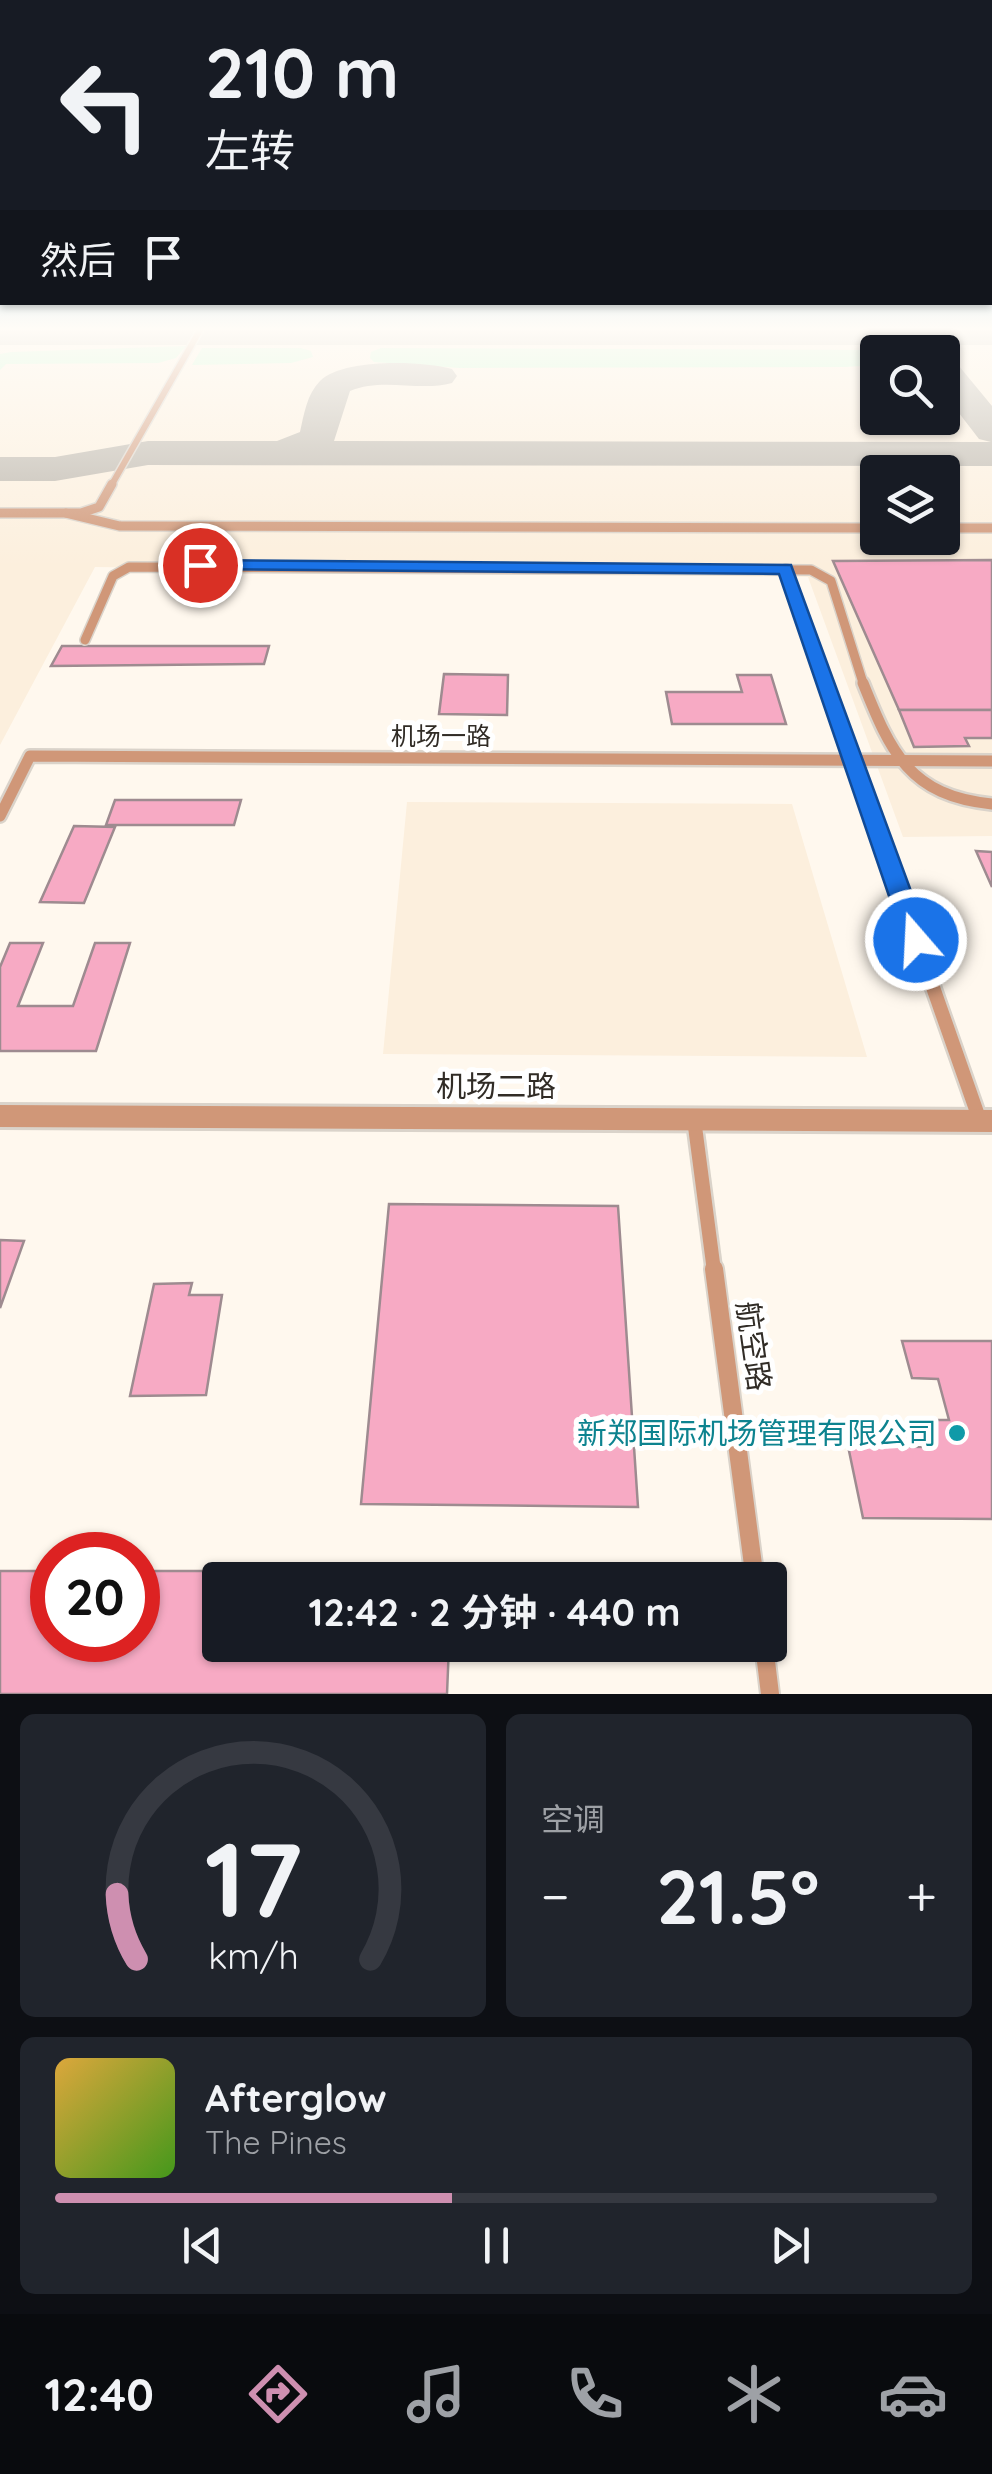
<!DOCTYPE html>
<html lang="zh">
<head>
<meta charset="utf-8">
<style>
  body { margin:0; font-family:Quicksand,"Noto Sans SC",sans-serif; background:#20242c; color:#f1f3f6; height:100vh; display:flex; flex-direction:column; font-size:38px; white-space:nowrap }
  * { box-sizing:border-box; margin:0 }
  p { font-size:32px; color:#9ea1a6 }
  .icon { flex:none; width:55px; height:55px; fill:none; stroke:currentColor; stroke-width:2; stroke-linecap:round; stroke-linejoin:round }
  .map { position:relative; height:1694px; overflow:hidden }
  .sheet { display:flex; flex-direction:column; gap:20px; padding:20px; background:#0d0f14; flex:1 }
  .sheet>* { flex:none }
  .top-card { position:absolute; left:0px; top:0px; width:992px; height:305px; box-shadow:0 2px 8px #0004; background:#171b24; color:#f1f3f6; overflow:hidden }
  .fabs { position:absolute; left:860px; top:335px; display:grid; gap:20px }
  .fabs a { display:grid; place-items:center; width:100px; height:100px; border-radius:10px; background:#171b24; box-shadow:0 2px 8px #0004; font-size:50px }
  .speed { position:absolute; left:30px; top:1532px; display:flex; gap:20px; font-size:50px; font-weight:700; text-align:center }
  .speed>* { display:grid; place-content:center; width:130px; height:130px; border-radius:50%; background:#171b24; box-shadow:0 2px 8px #0004; line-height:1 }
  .speed .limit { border:15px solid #d22; background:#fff; color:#111 }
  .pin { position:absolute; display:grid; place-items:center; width:85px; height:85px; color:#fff; margin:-42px; border:5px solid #fff; border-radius:50%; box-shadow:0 2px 10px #0007 }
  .me { position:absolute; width:110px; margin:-55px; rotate:341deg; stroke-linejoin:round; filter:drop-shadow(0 0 8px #0008) }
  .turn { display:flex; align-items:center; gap:35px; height:210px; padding:0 40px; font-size:45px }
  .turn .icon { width:130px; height:130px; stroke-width:2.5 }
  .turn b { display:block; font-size:70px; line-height:85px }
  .then { display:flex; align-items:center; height:95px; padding:0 40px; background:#0003; gap:20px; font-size:38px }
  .big { font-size:75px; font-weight:700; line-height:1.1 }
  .sheet .widget { flex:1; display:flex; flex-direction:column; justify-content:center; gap:15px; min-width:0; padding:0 35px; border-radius:15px; background:#20242c }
  .sheet .dial { align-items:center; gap:0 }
  .dial svg { height:260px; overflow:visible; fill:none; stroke:#363941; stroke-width:7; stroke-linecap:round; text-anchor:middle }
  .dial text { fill:#f1f3f6; stroke:none }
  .song { display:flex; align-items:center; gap:30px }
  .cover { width:120px; height:120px; border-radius:15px; background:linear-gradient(135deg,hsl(40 70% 55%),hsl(100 70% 35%)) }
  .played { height:10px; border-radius:5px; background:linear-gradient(90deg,#ce8fb0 45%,#363941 45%) }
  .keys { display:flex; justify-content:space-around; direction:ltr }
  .heat { display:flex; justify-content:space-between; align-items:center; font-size:55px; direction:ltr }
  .sheet .tiles { flex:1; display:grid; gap:20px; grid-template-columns:1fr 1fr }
  .widget:last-child { grid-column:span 2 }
  .trip { position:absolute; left:202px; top:1562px; width:585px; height:100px; border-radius:10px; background:#171b24; box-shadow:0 2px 8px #0004; font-weight:700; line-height:100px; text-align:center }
  .dock { display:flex; height:160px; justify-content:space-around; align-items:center; background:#090b0e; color:#9ea1a6 }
  .dock .icon { width:70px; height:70px }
  .dock .active { color:#ce8fb0 }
  .dock b { font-size:45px; color:#f1f3f6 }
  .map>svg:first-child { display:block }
  .built { fill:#fcefdd; fill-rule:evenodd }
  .green { fill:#bffacf }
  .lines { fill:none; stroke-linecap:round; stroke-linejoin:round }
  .taxiway { fill:#bab4aa; fill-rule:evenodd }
  .building { fill:#f7aac4; stroke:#9e8b90; stroke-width:2.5 }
  .service-far4-casing { stroke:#dad3ca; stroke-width:9 }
  .service-far3-casing { stroke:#dad3ca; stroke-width:12 }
  .service-far2-casing { stroke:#dad3ca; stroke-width:16 }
  .service-far1-casing { stroke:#dad3ca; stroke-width:19 }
  .service-casing { stroke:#dad3ca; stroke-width:22 }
  .minor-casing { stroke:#dad3ca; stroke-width:6 }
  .service-far4 { stroke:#d09778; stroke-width:6 }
  .service-far3 { stroke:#d09778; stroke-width:9 }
  .service-far2 { stroke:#d09778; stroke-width:11 }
  .service-far1 { stroke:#d09778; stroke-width:14 }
  .service { stroke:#d09778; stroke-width:18 }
  .minor { fill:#d09778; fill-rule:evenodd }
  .route { fill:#1a73e8; stroke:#114b97; stroke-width:2.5 }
  .culture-dot { fill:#0f9aa8; stroke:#fff; stroke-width:4 }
  .labels { text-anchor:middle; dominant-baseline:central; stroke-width:10; stroke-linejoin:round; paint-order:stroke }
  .street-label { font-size:25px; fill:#312c26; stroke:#fff }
  .near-street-label { font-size:30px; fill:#312c26; stroke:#fff }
  .near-culture-label { font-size:30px; fill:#0d838f; stroke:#fff; text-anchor:end }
</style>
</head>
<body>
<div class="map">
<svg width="992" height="1694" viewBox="0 0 992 1694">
  <rect width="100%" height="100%" fill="#fff8ee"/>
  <g class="built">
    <path d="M0,330H992V836L903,837L808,577L95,567L0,745ZM878,352H942V418H878ZM878,472H942V538H878Z"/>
    <path d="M407,802L792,804L867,1057L383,1054Z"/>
  </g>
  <g class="green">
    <path d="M186,346L176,358L158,363L6,364L0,370V354L11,352Z"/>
    <path d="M202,348H301L311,351L313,357L291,363L192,365Z"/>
    <path d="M381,348L890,350L899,352H878L877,365L845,367L459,368L374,362L370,358L371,352Z"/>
  </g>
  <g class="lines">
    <g class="taxiway">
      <rect x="0" y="330" width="992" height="15"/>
      <path d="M942,357L954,360L992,406V466L148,465L55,481H0V457H55L148,441H277L300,432C304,414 307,394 320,381C344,358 422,361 452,369L457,376L452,383C419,392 383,377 350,391L334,441L991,442L979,439L942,391Z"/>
    </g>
  </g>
  <g class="building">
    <path d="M992,560V710H899L833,561Z"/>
    <path d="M62,646H269L264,664L51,666Z"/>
    <path d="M444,674L508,675L507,715L439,714Z"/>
    <path d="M737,675H771L786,724H672L666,692H742Z"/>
    <path d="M899,710H992V738H965L969,746L914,747Z"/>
    <path d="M115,800H241L234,825H106Z"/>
    <path d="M74,826L115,827L84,903L40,902Z"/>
    <path d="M976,851L992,852V887Z"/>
    <path d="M10,943H43L18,1006H73L95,943H130L96,1051H0V967Z"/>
    <path d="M389,1204L618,1206L638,1507L361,1504Z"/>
    <path d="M0,1240L24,1241L0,1308Z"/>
    <path d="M192,1283L189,1295H222L206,1395L130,1396L154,1284Z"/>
    <path d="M902,1341H992V1519L863,1518L848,1446L926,1447L919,1420H949L938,1379L912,1378Z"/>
    <path d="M0,1571H52V1640H138V1571H452V1580H220V1645H449L447,1694H0Z"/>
  </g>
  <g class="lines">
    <defs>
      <path id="service-far4" d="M111,486L200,330"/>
      <g id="service-far3">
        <path d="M0,513H81L99,507L112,484"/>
        <path d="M66,513L120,526L878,528"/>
        <path d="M942,528H992"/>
        <path d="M786,569L827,686"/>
        <path d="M85,640L113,576L129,567L811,570L831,581L864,686"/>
      </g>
      <g id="service-far2">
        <path d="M826,683L917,942"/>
        <path d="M863,683C891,753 910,796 992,804"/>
        <path d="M0,816L30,756L992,761"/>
      </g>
      <g id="service-far1">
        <path d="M916,939L980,1121"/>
        <path d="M694,1119L714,1271"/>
      </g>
      <g id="service">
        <path d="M714,1269L755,1580"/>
        <path d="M764,1645L770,1694"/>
      </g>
      <path id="minor" d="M0,1105L992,1110V1132L0,1127Z"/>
    </defs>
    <use href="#service-far4" class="service-far4-casing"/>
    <use href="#service-far3" class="service-far3-casing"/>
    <use href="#service-far2" class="service-far2-casing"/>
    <use href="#service-far1" class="service-far1-casing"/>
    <use href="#service" class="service-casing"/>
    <use href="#minor" class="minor-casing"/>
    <use href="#service-far4" class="service-far4"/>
    <use href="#service-far3" class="service-far3"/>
    <use href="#service-far2" class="service-far2"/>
    <use href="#service-far1" class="service-far1"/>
    <use href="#service" class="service"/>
    <use href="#minor" class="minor"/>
  </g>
  <linearGradient id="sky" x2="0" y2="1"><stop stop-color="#6cc1ec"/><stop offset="0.58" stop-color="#fffcf7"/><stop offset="1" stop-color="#fffcf7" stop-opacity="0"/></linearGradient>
  <rect width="992" height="567" fill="url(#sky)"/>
  <path class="route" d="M200,560L791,565L929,940L916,949L904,940L779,574L194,569V562Z"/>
  <circle class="culture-dot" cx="957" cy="1433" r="10"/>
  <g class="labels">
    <g class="street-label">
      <text x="441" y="735">机场一路</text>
    </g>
    <g class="near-street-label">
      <text x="496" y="1086">机场二路</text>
      <text transform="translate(754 1346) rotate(82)">航空路</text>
    </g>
    <g class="near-culture-label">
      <text x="937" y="1433">新郑国际机场管理有限公司</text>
    </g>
  </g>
</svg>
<div class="fabs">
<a><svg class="icon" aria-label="search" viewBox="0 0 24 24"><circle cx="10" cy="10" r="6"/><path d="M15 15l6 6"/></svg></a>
<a><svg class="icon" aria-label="layers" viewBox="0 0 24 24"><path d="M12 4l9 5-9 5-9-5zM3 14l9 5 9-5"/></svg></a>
</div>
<div class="speed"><div class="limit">20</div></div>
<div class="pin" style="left:200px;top:565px;background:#d93025"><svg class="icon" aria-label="arrive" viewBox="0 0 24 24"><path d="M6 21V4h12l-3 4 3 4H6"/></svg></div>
<svg class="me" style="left:916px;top:940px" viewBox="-20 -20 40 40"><circle r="17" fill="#1a73e8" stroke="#fff" stroke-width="3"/><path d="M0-11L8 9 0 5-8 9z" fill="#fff"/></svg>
<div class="trip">12:42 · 2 分钟 · 440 m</div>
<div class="top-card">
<div class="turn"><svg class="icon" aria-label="left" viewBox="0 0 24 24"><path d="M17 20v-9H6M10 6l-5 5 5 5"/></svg><div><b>210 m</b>左转</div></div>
<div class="then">然后<svg class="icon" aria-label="arrive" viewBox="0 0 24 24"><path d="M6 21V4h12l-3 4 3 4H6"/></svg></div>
</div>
</div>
<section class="sheet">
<div class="tiles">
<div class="widget dial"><svg viewBox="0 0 100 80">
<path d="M14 69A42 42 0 1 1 86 69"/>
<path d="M14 69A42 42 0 0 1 8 49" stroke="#ce8fb0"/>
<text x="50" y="56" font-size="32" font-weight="700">17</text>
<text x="50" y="72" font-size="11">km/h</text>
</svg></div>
<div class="widget"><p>空调</p>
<div class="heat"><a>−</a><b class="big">21.5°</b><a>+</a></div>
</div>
<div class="widget">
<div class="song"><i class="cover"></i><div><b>Afterglow</b><p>The Pines</p></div></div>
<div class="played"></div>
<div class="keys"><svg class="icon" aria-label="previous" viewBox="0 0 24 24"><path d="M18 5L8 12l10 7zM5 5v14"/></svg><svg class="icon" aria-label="pause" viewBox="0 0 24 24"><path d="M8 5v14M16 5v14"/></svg><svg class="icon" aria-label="next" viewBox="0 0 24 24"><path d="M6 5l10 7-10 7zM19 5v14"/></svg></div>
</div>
</div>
</section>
<nav class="dock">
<b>12:40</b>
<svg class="icon active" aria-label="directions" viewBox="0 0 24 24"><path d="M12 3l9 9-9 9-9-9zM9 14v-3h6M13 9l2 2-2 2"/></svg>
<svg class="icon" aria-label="music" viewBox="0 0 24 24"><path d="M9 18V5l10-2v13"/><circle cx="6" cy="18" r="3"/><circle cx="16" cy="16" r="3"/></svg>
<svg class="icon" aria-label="phone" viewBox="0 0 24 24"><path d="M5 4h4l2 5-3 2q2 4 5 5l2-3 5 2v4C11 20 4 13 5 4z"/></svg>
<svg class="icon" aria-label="climate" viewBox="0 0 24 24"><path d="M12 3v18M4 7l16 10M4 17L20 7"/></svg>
<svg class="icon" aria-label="car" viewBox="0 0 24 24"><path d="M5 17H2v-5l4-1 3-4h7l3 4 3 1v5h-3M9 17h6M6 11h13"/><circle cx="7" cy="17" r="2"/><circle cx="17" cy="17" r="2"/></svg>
</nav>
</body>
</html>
